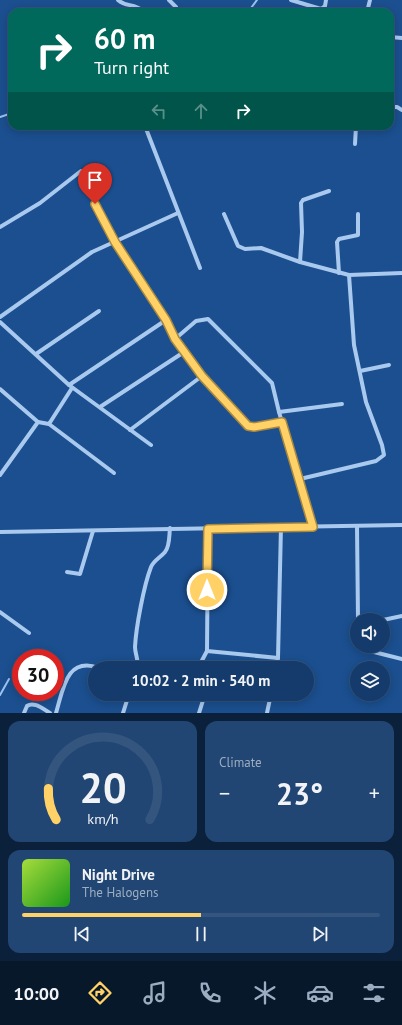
<!DOCTYPE html>
<html lang="en">
<head>
<meta charset="utf-8">
<style>
  body { margin:0; font-family:"PT Sans",sans-serif; background:#214673; color:#f1f3f6; height:100vh; display:flex; flex-direction:column; font-size:15px; white-space:nowrap }
  * { box-sizing:border-box; margin:0 }
  p { font-size:13px; color:#9dadc1 }
  .icon { flex:none; width:22px; height:22px; fill:none; stroke:currentColor; stroke-width:2; stroke-linecap:round; stroke-linejoin:round }
  .map { position:relative; height:713px; overflow:hidden }
  .panel { display:flex; flex-direction:column; gap:8px; padding:8px; background:#0b203b; flex:1 }
  .panel>* { flex:none }
  .guide { position:absolute; left:8px; top:8px; width:386px; height:122px; border-radius:12px; box-shadow:0 2px 10px #0003,0 0 0 1px #33557e; background:#00695c; color:#fff; overflow:hidden }
  .fabs { position:absolute; left:350px; top:613px; display:grid; gap:8px }
  .fabs a { display:grid; place-items:center; width:40px; height:40px; border-radius:50%; background:#143b6b; box-shadow:0 2px 10px #0003,0 0 0 1px #33557e; font-size:20px }
  .speed { position:absolute; left:12px; top:649px; display:flex; gap:8px; font-size:20px; font-weight:700; text-align:center }
  .speed>* { display:grid; place-content:center; width:52px; height:52px; border-radius:50%; background:#143b6b; box-shadow:0 2px 10px #0003,0 0 0 1px #33557e; line-height:1 }
  .speed .limit { border:6px solid #d22; background:#fff; color:#111 }
  .pin { position:absolute; display:grid; place-items:center; width:34px; height:34px; color:#fff; margin:-41px -17px; border-radius:50% 50% 50% 0; rotate:-45deg; box-shadow:0 0 4px #0007 }
  .pin .icon { rotate:45deg }
  .me { position:absolute; width:44px; margin:-22px; rotate:0deg; stroke-linejoin:round; filter:drop-shadow(0 0 3px #0008) }
  .turn { display:flex; align-items:center; gap:14px; height:84px; padding:0 20px; font-size:18px }
  .turn .icon { width:52px; height:52px; stroke-width:2.5 }
  .turn b { display:block; font-size:28px; line-height:34px }
  .lanes { display:flex; align-items:center; height:38px; padding:0 20px; background:#0003; justify-content:center; gap:20px; direction:ltr }
  .lanes .off { opacity:.35 }
  .big { font-size:30px; font-weight:700; line-height:1.1 }
  .panel .card { flex:1; display:flex; flex-direction:column; justify-content:center; gap:6px; min-width:0; padding:0 14px; border-radius:12px; background:#214673 }
  .panel .dial { align-items:center; gap:0 }
  .dial svg { height:104px; overflow:visible; fill:none; stroke:#33557e; stroke-width:7; stroke-linecap:round; text-anchor:middle }
  .dial text { fill:#f1f3f6; stroke:none }
  .song { display:flex; align-items:center; gap:12px }
  .cover { width:48px; height:48px; border-radius:6px; background:linear-gradient(135deg,hsl(80 70% 55%),hsl(120 70% 35%)) }
  .played { height:4px; border-radius:2px; background:linear-gradient(90deg,#ffd166 50%,#33557e 50%) }
  .keys { display:flex; justify-content:space-around; direction:ltr }
  .heat { display:flex; justify-content:space-between; align-items:center; font-size:22px; direction:ltr }
  .panel .tiles { flex:1; display:grid; gap:8px; grid-template-columns:1fr 1fr }
  .card:last-child { grid-column:span 2 }
  .trip { position:absolute; left:88px; top:661px; width:226px; height:40px; border-radius:20px; background:#143b6b; box-shadow:0 2px 10px #0003,0 0 0 1px #33557e; font-weight:700; line-height:40px; text-align:center }
  .tabs { display:flex; height:64px; justify-content:space-around; align-items:center; background:#08182b; color:#9dadc1 }
  .tabs .icon { width:28px; height:28px }
  .tabs .active { color:#ffd166 }
  .tabs b { font-size:18px; color:#f1f3f6 }
  .map>svg:first-child { display:block }
  .lines { fill:none; stroke-linecap:round; stroke-linejoin:round }
  .stream { stroke:#9cc4f0; stroke-width:2 }
  .street { stroke:#a9c9ee; stroke-width:4 }
  .route-casing { stroke:#a68842; stroke-width:10 }
  .route { stroke:#ffd166; stroke-width:7 }
</style>
</head>
<body>
<div class="map">
<svg width="402" height="713" viewBox="0 0 402 713">
  <rect width="100%" height="100%" fill="#1b4f8f"/>
  <g class="lines">
    <g class="stream">
      <path d="M248,12L257,0"/>
      <path d="M0,117L12,113"/>
      <path d="M0,695L9,679"/>
    </g>
    <g class="street">
      <path d="M118,0C127,8 133,2 145,12"/>
      <path d="M169,0L176,7"/>
      <path d="M291,0L321,9L325,6L326,0"/>
      <path d="M367,12L370,0"/>
      <path d="M390,37L402,38"/>
      <path d="M390,107H397L402,110"/>
      <path d="M145,126L200,268"/>
      <path d="M250,128L254,126"/>
      <path d="M355,144L356,126"/>
      <path d="M224,214L238,246L245,249L261,248L300,262L349,275L402,273"/>
      <path d="M0,227L40,203L81,171"/>
      <path d="M300,262L302,232L301,203L303,200L329,191"/>
      <path d="M339,273L337,242L339,239L358,235V214"/>
      <path d="M0,317L92,252L178,213"/>
      <path d="M166,320C185,362 218,392 248,426L254,427L282,422"/>
      <path d="M0,322L69,385L151,445"/>
      <path d="M175,339L196,321L208,319L272,383L279,412L313,527"/>
      <path d="M36,354L99,311"/>
      <path d="M360,371L389,365"/>
      <path d="M69,385L166,320L115,242L95,204"/>
      <path d="M0,389L38,422"/>
      <path d="M100,407L184,352"/>
      <path d="M279,412L342,404"/>
      <path d="M49,424L114,473"/>
      <path d="M130,430L202,376"/>
      <path d="M0,475L38,422L49,424L72,388"/>
      <path d="M300,479L376,461L384,455L382,445L366,402L354,345L349,275"/>
      <path d="M357,526L358,620"/>
      <path d="M208,529L207,651L278,658"/>
      <path d="M0,532L402,525"/>
      <path d="M67,572L80,574L93,531"/>
      <path d="M0,612L29,633"/>
      <path d="M383,620L402,616"/>
      <path d="M357,633V644"/>
      <path d="M358,646L362,649L402,659"/>
      <path d="M179,667L182,668"/>
      <path d="M137,668C139,660 135,654 135,647C136,627 144,585 151,567C154,560 160,558 165,552C170,546 169,536 170,528"/>
      <path d="M198,668L207,651"/>
      <path d="M276,668L278,658L281,526"/>
      <path d="M24,713L27,706C34,701 43,709 50,713"/>
      <path d="M56,713C63,690 66,656 99,668"/>
      <path d="M123,713L129,694"/>
      <path d="M199,713L205,694"/>
      <path d="M267,713L271,694"/>
    </g>
  </g>
  <g class="lines">
    <defs>
      <path id="route" d="M95,204L115,242L166,320L175,339L202,376L248,426L254,427L282,422L313,527L208,529L207,590"/>
    </defs>
    <use href="#route" class="route-casing"/>
    <use href="#route" class="route"/>
  </g>
</svg>
<div class="fabs">
<a><svg class="icon" aria-label="sound" viewBox="0 0 24 24"><path d="M4 9h4l5-4v14l-5-4H4zM17 9q2 3 0 6"/></svg></a>
<a><svg class="icon" aria-label="layers" viewBox="0 0 24 24"><path d="M12 4l9 5-9 5-9-5zM3 14l9 5 9-5"/></svg></a>
</div>
<div class="speed"><div class="limit">30</div></div>
<div class="pin" style="left:95px;top:204px;background:#d93025"><svg class="icon" aria-label="arrive" viewBox="0 0 24 24"><path d="M6 21V4h12l-3 4 3 4H6"/></svg></div>
<svg class="me" style="left:207px;top:590px" viewBox="-20 -20 40 40"><circle r="17" fill="#ffd166" stroke="#fff" stroke-width="3"/><path d="M0-11L8 9 0 5-8 9z" fill="#fff"/></svg>
<div class="trip">10:02 · 2 min · 540 m</div>
<div class="guide">
<div class="turn"><svg class="icon" aria-label="right" viewBox="0 0 24 24"><path d="M7 20v-9h11M14 6l5 5-5 5"/></svg><div><b>60 m</b>Turn right</div></div>
<div class="lanes"><svg class="icon off" aria-label="left" viewBox="0 0 24 24"><path d="M17 20v-9H6M10 6l-5 5 5 5"/></svg><svg class="icon off" aria-label="ahead" viewBox="0 0 24 24"><path d="M12 20V5M6 11l6-6 6 6"/></svg><svg class="icon" aria-label="right" viewBox="0 0 24 24"><path d="M7 20v-9h11M14 6l5 5-5 5"/></svg></div>
</div>
</div>
<section class="panel">
<div class="tiles">
<div class="card dial"><svg viewBox="0 0 100 80">
<path d="M14 69A42 42 0 1 1 86 69"/>
<path d="M14 69A42 42 0 0 1 8 45" stroke="#ffd166"/>
<text x="50" y="56" font-size="32" font-weight="700">20</text>
<text x="50" y="72" font-size="11">km/h</text>
</svg></div>
<div class="card"><p>Climate</p>
<div class="heat"><a>−</a><b class="big">23°</b><a>+</a></div>
</div>
<div class="card">
<div class="song"><i class="cover"></i><div><b>Night Drive</b><p>The Halogens</p></div></div>
<div class="played"></div>
<div class="keys"><svg class="icon" aria-label="previous" viewBox="0 0 24 24"><path d="M18 5L8 12l10 7zM5 5v14"/></svg><svg class="icon" aria-label="pause" viewBox="0 0 24 24"><path d="M8 5v14M16 5v14"/></svg><svg class="icon" aria-label="next" viewBox="0 0 24 24"><path d="M6 5l10 7-10 7zM19 5v14"/></svg></div>
</div>
</div>
</section>
<nav class="tabs">
<b>10:00</b>
<svg class="icon active" aria-label="directions" viewBox="0 0 24 24"><path d="M12 3l9 9-9 9-9-9zM9 14v-3h6M13 9l2 2-2 2"/></svg>
<svg class="icon" aria-label="music" viewBox="0 0 24 24"><path d="M9 18V5l10-2v13"/><circle cx="6" cy="18" r="3"/><circle cx="16" cy="16" r="3"/></svg>
<svg class="icon" aria-label="phone" viewBox="0 0 24 24"><path d="M5 4h4l2 5-3 2q2 4 5 5l2-3 5 2v4C11 20 4 13 5 4z"/></svg>
<svg class="icon" aria-label="climate" viewBox="0 0 24 24"><path d="M12 3v18M4 7l16 10M4 17L20 7"/></svg>
<svg class="icon" aria-label="car" viewBox="0 0 24 24"><path d="M5 17H2v-5l4-1 3-4h7l3 4 3 1v5h-3M9 17h6M6 11h13"/><circle cx="7" cy="17" r="2"/><circle cx="17" cy="17" r="2"/></svg>
<svg class="icon" aria-label="filters" viewBox="0 0 24 24"><path d="M4 7h16M4 17h16"/><circle cx="9" cy="7" r="2"/><circle cx="15" cy="17" r="2"/></svg>
</nav>
</body>
</html>
